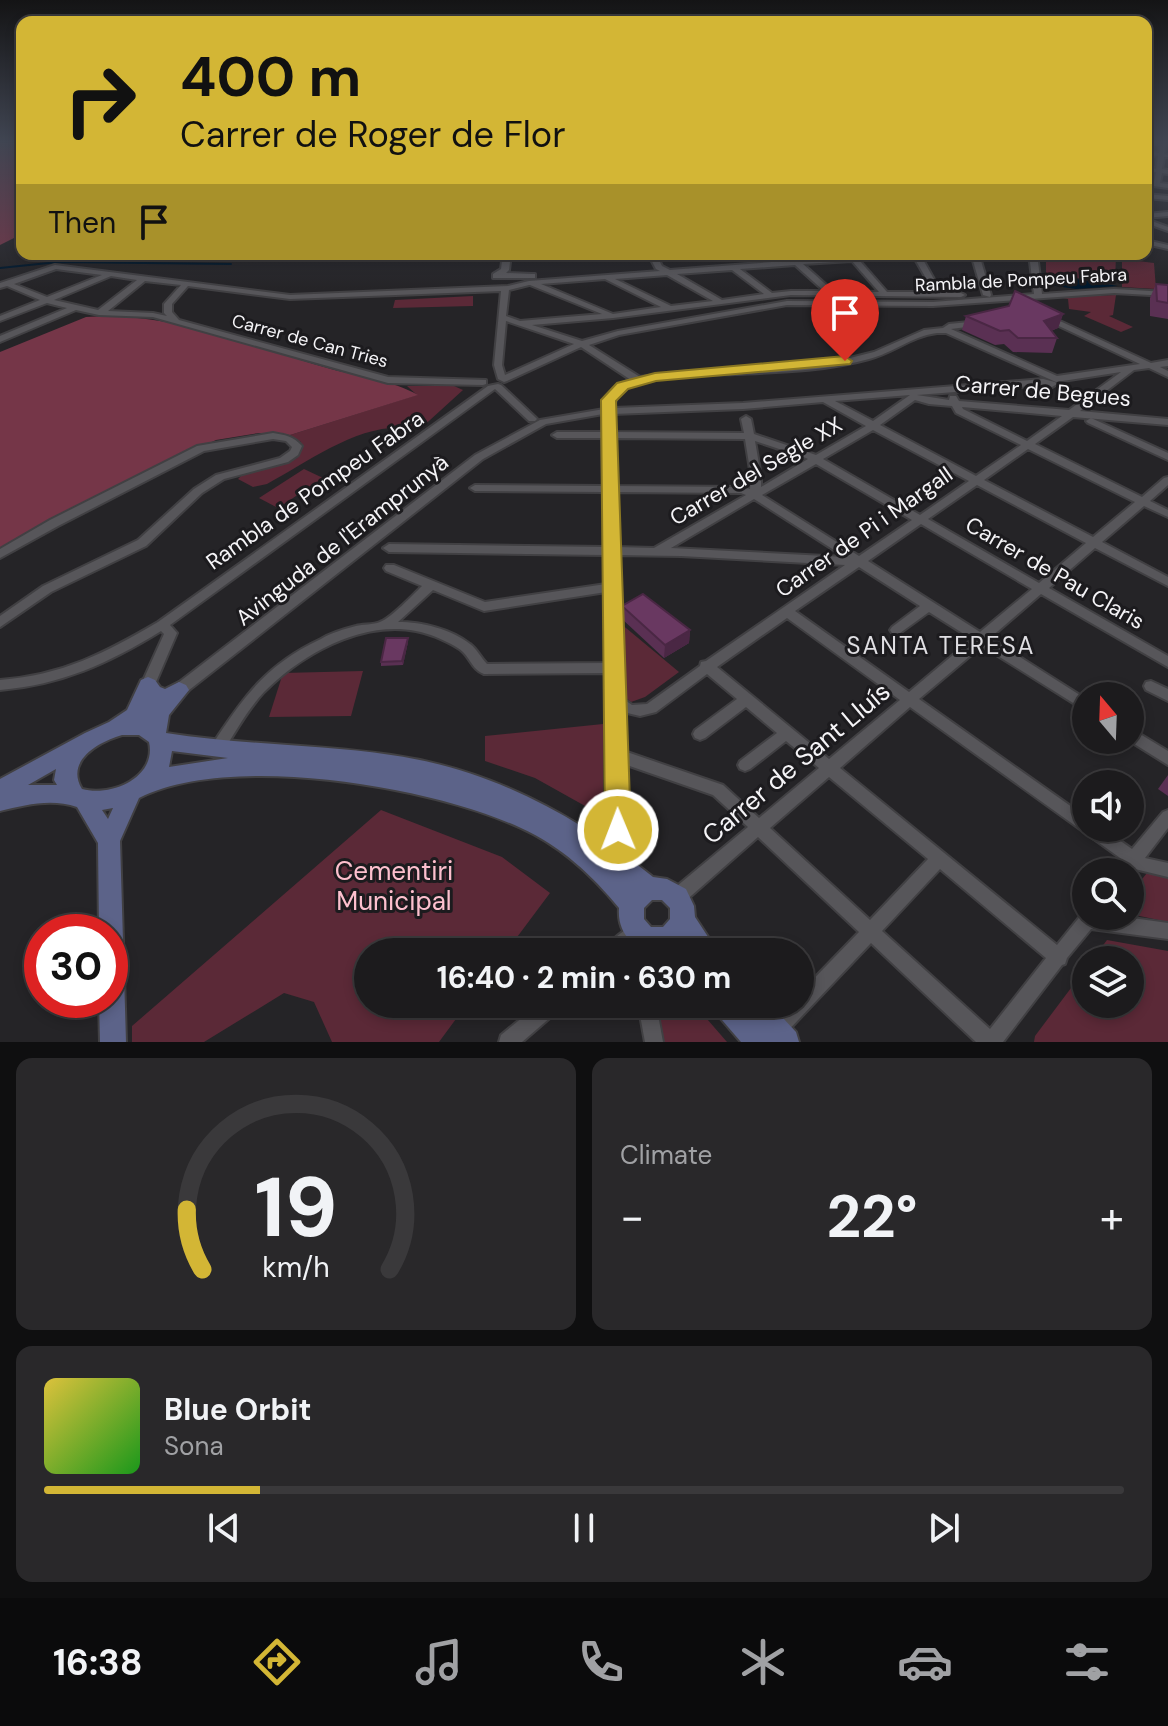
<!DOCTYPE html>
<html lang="en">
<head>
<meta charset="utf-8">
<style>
  body { margin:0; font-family:"DM Sans",sans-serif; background:#29282a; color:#f1f3f6; height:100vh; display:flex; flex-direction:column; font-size:30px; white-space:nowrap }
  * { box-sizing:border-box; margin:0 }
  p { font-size:26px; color:#a0a1a4 }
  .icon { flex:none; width:44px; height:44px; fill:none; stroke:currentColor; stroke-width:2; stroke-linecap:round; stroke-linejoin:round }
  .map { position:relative; height:1042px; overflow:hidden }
  .details { display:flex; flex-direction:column; gap:16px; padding:16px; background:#0f0f10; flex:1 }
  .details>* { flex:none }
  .top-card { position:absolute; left:16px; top:16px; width:1136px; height:244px; border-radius:16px; box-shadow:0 4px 12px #0003,0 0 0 2px #3a393b; background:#d3b635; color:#111; overflow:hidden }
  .needle { width:52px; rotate:341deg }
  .controls { position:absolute; left:1072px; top:682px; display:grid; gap:16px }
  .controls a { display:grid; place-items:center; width:72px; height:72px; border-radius:50%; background:#1c1b1d; box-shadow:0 4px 12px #0003,0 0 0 2px #3a393b; font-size:40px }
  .speed { position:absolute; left:24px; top:914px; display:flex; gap:16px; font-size:40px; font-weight:700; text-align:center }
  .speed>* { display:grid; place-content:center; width:104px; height:104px; border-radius:50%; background:#1c1b1d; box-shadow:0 4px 12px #0003,0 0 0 2px #3a393b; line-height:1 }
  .speed .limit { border:12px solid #d22; background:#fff; color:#111 }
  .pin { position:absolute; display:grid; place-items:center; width:68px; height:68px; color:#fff; margin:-82px -34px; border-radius:50% 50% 50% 0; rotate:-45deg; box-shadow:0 0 8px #0007 }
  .pin .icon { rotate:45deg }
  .me { position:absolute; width:88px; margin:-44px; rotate:359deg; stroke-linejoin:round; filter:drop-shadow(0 0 6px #0008) }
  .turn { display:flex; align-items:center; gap:28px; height:168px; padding:0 32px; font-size:36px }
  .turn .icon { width:104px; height:104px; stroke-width:2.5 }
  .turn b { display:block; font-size:56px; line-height:68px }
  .then { display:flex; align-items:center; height:76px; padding:0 32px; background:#0003; gap:16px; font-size:30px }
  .big { font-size:60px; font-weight:700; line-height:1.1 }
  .details .card { flex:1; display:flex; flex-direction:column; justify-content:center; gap:12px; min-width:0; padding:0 28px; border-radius:16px; background:#29282a }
  .details .dial { align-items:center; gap:0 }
  .dial svg { height:208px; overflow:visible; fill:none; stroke:#3a393b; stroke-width:7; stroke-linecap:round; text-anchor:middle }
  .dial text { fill:#f1f3f6; stroke:none }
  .song { display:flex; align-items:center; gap:24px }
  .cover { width:96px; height:96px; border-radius:12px; background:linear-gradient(135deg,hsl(50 70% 55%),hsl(120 70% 35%)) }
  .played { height:8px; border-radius:4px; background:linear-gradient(90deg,#d3b635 20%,#3a393b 20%) }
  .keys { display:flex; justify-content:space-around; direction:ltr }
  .heat { display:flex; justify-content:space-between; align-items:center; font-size:44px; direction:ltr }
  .details .tiles { flex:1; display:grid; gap:16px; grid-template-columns:1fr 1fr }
  .card:last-child { grid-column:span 2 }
  .trip { position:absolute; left:354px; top:938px; width:460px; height:80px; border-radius:40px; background:#1c1b1d; box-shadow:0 4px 12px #0003,0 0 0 2px #3a393b; font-weight:700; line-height:80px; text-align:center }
  .tabs { display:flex; height:128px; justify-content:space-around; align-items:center; background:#0b0b0c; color:#a0a1a4 }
  .tabs .icon { width:56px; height:56px }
  .tabs .selected { color:#d3b635 }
  .tabs b { font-size:36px; color:#f1f3f6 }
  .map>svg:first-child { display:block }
  .green { fill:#5b2937 }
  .forest { fill:#753648 }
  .water { fill:#00182c }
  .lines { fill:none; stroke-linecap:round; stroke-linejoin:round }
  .stream { stroke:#00182c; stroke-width:2 }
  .street-casing { stroke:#414043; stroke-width:4 }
  .secondary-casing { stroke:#414043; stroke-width:4 }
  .street { fill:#57565a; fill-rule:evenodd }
  .secondary { fill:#5c6389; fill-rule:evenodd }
  .wall { fill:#5a3053 }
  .shaded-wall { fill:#4a2744 }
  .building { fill:#693861; stroke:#4a2744; stroke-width:2 }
  .route { fill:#d3b635; stroke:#897622; stroke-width:2 }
  .labels { text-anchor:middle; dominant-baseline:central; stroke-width:6; stroke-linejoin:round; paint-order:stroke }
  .far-street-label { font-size:18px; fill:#f5f4f7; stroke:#1c1b1e }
  .street-label { font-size:22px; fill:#f5f4f7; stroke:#1c1b1e }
  .neighbourhood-label { font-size:24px; letter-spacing:2px; fill:#e0dfe3; stroke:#1c1b1e }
  .near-street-label { font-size:26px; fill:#f5f4f7; stroke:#1c1b1e }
  .near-park-label { font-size:26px; fill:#fdc0ce; stroke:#1c1b1e }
</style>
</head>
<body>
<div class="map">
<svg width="1168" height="1042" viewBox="0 0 1168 1042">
  <rect width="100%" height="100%" fill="#252427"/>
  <g class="green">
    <path d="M1046,254H1116L1115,284L1046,273Z"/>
    <path d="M1122,259L1154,263L1156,289L1122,287Z"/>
    <path d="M1116,295L1113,315L1109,316L1133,327L1121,332L1084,316L1091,312L1069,309L1068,299L1058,297Z"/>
    <path d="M473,296V306L393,308L395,300Z"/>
    <path d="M407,386H454L463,390L419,430C367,417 312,460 267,484L253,487L238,479L242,475L297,458L301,442L290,435L417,395Z"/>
    <path d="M304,469L323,478L278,508L259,498Z"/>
    <path d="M620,623L679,672L645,697L631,702L621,694Z"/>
    <path d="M363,671L351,716L269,717L283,673Z"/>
    <path d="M603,724V816L535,778L485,761V736Z"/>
    <path d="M381,810L502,857L550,893L506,952H368V1004H467L439,1042H332L314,1002L284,993L204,1042H132V1026Z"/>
    <path d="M1147,873L1168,877V922L1130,914V894Z"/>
    <path d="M1107,940L1168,951V1042H1034L1035,1036L1086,968V1004H1130V960H1092Z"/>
    <path d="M651,1004H694L727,1042H657Z"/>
  </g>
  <g class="forest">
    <path d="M0,143H22V234L0,245Z"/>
    <path d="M86,317C168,310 252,347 331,369C360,377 392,380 418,395L290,435L259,433L216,440L72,508L0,548V352Z"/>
  </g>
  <path class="water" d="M1041,273L1118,286L1076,289L1042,284Z"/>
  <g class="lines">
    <path class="stream" d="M0,268L58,262L231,264"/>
    <defs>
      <g id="street">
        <path d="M1151,143L1166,144L1164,154L1168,155V157H1164L1162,169L1168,170V174L1162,173L1160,183L1168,184V188L1146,185V181L1154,182L1156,172L1146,171V167L1156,169L1158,156L1146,155V151L1159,153L1160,145Z"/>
        <path d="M1146,194L1168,196V200L1146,198Z"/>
        <path d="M1168,212V216L1146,218V214Z"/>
        <path d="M1146,219L1168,227V231L1146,223Z"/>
        <path d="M1146,240L1168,245V249L1146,244Z"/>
        <path d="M503,254H511L509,270L506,273L532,274H535V278H493V274L501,269Z"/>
        <path d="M648,254H656L662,266L670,270L849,256L851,254L856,256L920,254L941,292L961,293L965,295L961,297L791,295L613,318L532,325L582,341L618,331L787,301L933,302L1034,294L1029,254H1037L1042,294L1114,289L1168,292V296L1114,293L933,306L787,305L619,335L589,345L640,377L681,372L789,366L842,360L874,352L924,330L943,328L949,324L979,321L983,323L982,325L951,329L1057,376L1140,364L1046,320V316H1049L1151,363L1168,360V366L1160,367L1168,371V377L1149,368L1134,370L1080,411L1168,419V425L1073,417L1035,444L1142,497L1164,478L1168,477V485L1150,501L1168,510V517L1144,506L1102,542L1168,577V586L1095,548L1049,588L1168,656V667L1041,594L990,638L1086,699V711L982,646L919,699L1086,817V828H1102L1132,849L1163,812L1168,810V828L1145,858L1168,863V877L1135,869L1130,876V872H1115L1123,860L910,707L840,768L1057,945L1086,909V916H1118L1168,923V939L1091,929L1067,958L1065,964L1062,965L1003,1042H976L871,943L782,1037L776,1040L770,1037L767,1031L770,1025L789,1004H800V993L859,932L758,837L683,903L677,905L671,903L669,897L671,891L748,827L713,795L624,764L623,861L621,866L615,868L609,866L607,861L610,755L608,673L484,674C473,670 471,660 463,652C457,646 445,641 436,637C376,612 306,650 264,692C247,710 235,733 222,753L217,755L212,753L210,749L212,745C244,696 267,664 321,639C331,633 344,629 356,626C363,624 373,625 380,622C391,618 413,595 422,586L386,571L384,568L386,565H394L485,602L606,584L605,555L389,552L383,548L389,544L605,547L603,492L475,491L470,488L475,485L603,486L602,438H557L552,435L557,432H602L603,414L546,424L483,459L184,694L179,695L174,694L172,690L174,686L475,455L540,420L604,409C608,393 615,384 631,380L581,347L507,381L504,382L498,379L494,365L501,291L290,299L188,286L172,304V312L179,320L388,377L486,380V384L483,385L388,383L153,317L99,315L76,310L0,342V336L67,308L47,303L0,321V316L40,300L7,286L0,288V283L55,265L290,295L508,286L529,281L660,271L656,269ZM912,254L934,292H887L859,260L909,256ZM852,261L879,292L833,291L803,264ZM795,265L824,291H791L772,293L740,269ZM56,269L102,275L47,297L14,284ZM732,270L764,294L722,300L677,274ZM667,275L713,301L671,306L615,279ZM111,276L137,280L98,310L54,300ZM605,279L661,307L613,314L541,284ZM145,281L181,285L164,304V313L167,316L153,313L108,311ZM529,285H530L602,314L520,321L506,316L509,290ZM506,321L574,344L505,375L502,365ZM937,333H946L1056,382L1121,372L1069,410L959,401L956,396H950L949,400L917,395L1043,385L1052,387L1057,384L1055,382L1043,379L743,403L614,408C615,402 616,396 621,392C639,375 710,375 735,374C780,372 826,371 869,359C893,353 912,336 937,333ZM910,395L873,421L835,401ZM915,400L929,404L952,406L956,413L1021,445L976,476L880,425ZM823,402L866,426L816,455L754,434L751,419L746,416L741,419L744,433L612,432L613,414L743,409ZM962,407L1062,416L1027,441L963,409ZM873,430L969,481L920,515L823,459ZM612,438L745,439L751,476L750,489L742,487L614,486ZM755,441L806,458L808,459L761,487V476ZM1028,449L1135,502L1093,537L984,480ZM816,464L912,520L859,556L762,495ZM977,485L1086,543L1039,583L928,519ZM614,492L741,493L746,495L654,548L616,547ZM754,499L845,557L671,548ZM921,524L1032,589L980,632L868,561ZM616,555L681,556L845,565L706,661L701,662L700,666L647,704L632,705L622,698ZM859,567L920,606L892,627L890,630L892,633H900L929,612L972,639L909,692L795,611ZM433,590L484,611L606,592L608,663L487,664C481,658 477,649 470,644C451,629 422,622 398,622ZM787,618L900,700L829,759L717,667ZM707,674L737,699L695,730L693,734L695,738L700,740L705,738L746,707L777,733L740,761L738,765L740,769L745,771L750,769L786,741L819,768L759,818L723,785L624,751L623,712L640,716L656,712ZM829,777L928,859L870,920L770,828ZM940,869L1046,958L990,1029L882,931Z"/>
        <path d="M971,254H979L991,295L990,297L983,295Z"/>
        <path d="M498,384L501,385L535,417L537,419L535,421H529L495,389L170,625L177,633L153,689L148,690L143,689L141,685L164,634L161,631C109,663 61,685 0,690V680C63,675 105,653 158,622L488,386Z"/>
        <path d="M1091,418L1168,453V460L1088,423L1086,421Z"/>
        <path d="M273,433C285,435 293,436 302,446L298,455L288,462L224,479L202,493L146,546L51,592L0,627V616L43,586L138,540L194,489L216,475L280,458L290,451L292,447L286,441L273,439L204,451L58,526L0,558V549L50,520L197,446Z"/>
        <path d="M1151,681L1168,689V701L1146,690L1144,686L1146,682Z"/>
        <path d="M1130,728L1168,751V765L1128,740H1130Z"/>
        <path d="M638,924L644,926L646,932L644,938L627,952H604C609,940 626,928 638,924Z"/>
        <path d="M539,1004H562L559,1010L522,1042H499L501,1035Z"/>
        <path d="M638,1004H656L663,1042H645Z"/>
      </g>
      <g id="secondary">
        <path d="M148,677L155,680L160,687L165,689L179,682L186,685L189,690L169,715L166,733C241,745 316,744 391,755C491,769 575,815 653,877L667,879L686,889L694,906L695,917L718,952H690L683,942C655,962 616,946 619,908C592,875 561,846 521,828C431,786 229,752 139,798L120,841L126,1042H100L99,1000H110V932H99L98,843L77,807C51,798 25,805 0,811V779L85,733L109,722L127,710L141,680ZM122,735H139L149,742C157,777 112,797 82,789C65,761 98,742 122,735ZM172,751L228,758L169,767ZM56,769L54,780L57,785H28ZM113,808L108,819L102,810ZM652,900H662L670,908V919L663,927H651L644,919V908Z"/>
        <path d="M712,1004H770L796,1032L799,1042H741L716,1013Z"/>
      </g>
    </defs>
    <use href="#street" class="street-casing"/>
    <use href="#secondary" class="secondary-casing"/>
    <use href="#street" class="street"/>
    <use href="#secondary" class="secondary"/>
  </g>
  <g class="wall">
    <path d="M1156,284L1168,285V319L1150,316V298Z"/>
    <path d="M1063,314L1058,328L1051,331L1057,338L1052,353L1013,352L1004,344L995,345L962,330L966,316Z"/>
    <path d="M622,606L690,630L689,643L664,658L622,619Z"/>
    <path d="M408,642L403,665L381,666V662Z"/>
    <path d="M1168,775V796L1158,789Z"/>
  </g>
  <g class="shaded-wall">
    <path d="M1063,314L1058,328L1038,336L1044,321Z"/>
    <path d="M690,630L689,643L664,658L665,645Z"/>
    <path d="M408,638V642L403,665L402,661Z"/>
  </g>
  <g class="building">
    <path d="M1156,284L1168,285V303L1157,301Z"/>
    <path d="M1015,291L1063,314L1044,321L1057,338H1018L1009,330L1000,331L966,316L1009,306Z"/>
    <path d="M643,594L690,630L665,645L622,606Z"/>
    <path d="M386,638H408L402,661L381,662Z"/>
  </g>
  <linearGradient id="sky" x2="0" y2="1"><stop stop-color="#141415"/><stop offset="0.49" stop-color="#404552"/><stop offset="1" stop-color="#404552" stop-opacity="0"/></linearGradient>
  <rect width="1168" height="289" fill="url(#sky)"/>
  <path class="route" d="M845,356L852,361L850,364L656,381L628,389L616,401L631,830L627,839L618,842L609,839L605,830L601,400L617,383L655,373Z"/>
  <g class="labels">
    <g class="far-street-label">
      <text transform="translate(1021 280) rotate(-3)">Rambla de Pompeu Fabra</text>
      <text transform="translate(310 341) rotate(15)">Carrer de Can Tries</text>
    </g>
    <g class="street-label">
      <text transform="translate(1043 391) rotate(5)">Carrer de Begues</text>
      <text transform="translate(756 471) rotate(-30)">Carrer del Segle XX</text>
      <text transform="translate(315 490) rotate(-35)">Rambla de Pompeu Fabra</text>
      <text transform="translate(864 532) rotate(-35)">Carrer de Pi i Margall</text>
      <text transform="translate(342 540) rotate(-38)">Avinguda de l'Eramprunyà</text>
      <text transform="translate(1055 573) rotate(30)">Carrer de Pau Claris</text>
    </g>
    <g class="neighbourhood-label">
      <text x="941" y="645">SANTA TERESA</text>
    </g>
    <g class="near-street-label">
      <text transform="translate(796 763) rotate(-40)">Carrer de Sant Lluís</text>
    </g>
    <g class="near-park-label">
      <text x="394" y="871">Cementiri<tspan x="394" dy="30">Municipal</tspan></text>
    </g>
  </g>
</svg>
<div class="controls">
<a><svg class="needle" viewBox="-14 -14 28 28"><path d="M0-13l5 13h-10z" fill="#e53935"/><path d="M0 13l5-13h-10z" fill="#a0a1a4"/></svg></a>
<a><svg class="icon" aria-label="sound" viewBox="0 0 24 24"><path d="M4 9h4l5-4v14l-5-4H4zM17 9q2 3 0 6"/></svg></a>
<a><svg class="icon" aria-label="search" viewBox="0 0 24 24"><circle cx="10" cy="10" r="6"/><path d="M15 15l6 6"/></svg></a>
<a><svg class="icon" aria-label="layers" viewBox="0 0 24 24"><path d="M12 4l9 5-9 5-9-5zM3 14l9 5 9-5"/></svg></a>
</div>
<div class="speed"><div class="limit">30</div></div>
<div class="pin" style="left:845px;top:361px;background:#d93025"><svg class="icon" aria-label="arrive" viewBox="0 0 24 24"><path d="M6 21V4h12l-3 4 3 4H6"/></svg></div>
<svg class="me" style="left:618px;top:830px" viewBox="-20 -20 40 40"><circle r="17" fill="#d3b635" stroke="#fff" stroke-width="3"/><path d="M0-11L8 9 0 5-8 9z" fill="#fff"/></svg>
<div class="trip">16:40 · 2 min · 630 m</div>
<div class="top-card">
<div class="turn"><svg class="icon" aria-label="right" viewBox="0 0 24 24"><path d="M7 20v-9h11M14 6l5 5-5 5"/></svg><div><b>400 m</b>Carrer de Roger de Flor</div></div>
<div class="then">Then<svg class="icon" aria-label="arrive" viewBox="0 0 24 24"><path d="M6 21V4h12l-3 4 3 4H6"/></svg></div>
</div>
</div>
<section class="details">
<div class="tiles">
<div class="card dial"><svg viewBox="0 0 100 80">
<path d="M14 69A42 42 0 1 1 86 69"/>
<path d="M14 69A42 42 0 0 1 8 46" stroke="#d3b635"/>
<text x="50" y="56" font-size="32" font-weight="700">19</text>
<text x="50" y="72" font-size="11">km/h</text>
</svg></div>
<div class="card"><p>Climate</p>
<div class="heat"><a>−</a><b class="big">22°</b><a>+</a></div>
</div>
<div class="card">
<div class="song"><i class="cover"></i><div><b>Blue Orbit</b><p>Sona</p></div></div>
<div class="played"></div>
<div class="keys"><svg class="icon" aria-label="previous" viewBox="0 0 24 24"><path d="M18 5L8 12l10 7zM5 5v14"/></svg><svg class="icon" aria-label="pause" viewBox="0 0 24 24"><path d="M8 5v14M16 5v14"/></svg><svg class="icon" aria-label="next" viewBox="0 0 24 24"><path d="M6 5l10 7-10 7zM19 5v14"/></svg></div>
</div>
</div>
</section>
<nav class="tabs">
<b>16:38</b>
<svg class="icon selected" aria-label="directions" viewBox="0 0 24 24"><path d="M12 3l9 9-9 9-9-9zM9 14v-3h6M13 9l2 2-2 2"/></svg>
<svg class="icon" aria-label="music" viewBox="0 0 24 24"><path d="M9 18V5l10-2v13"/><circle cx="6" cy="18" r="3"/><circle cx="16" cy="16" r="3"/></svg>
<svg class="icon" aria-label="phone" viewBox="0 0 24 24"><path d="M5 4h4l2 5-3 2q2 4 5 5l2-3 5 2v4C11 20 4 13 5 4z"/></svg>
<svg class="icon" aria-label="climate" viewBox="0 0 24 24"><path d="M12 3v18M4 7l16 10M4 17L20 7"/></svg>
<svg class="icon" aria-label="car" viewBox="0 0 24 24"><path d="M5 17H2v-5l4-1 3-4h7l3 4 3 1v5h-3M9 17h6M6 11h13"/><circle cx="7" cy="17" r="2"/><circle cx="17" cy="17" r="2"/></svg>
<svg class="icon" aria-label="filters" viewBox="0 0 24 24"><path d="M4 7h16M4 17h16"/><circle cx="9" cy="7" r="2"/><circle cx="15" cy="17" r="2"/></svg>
</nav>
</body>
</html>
